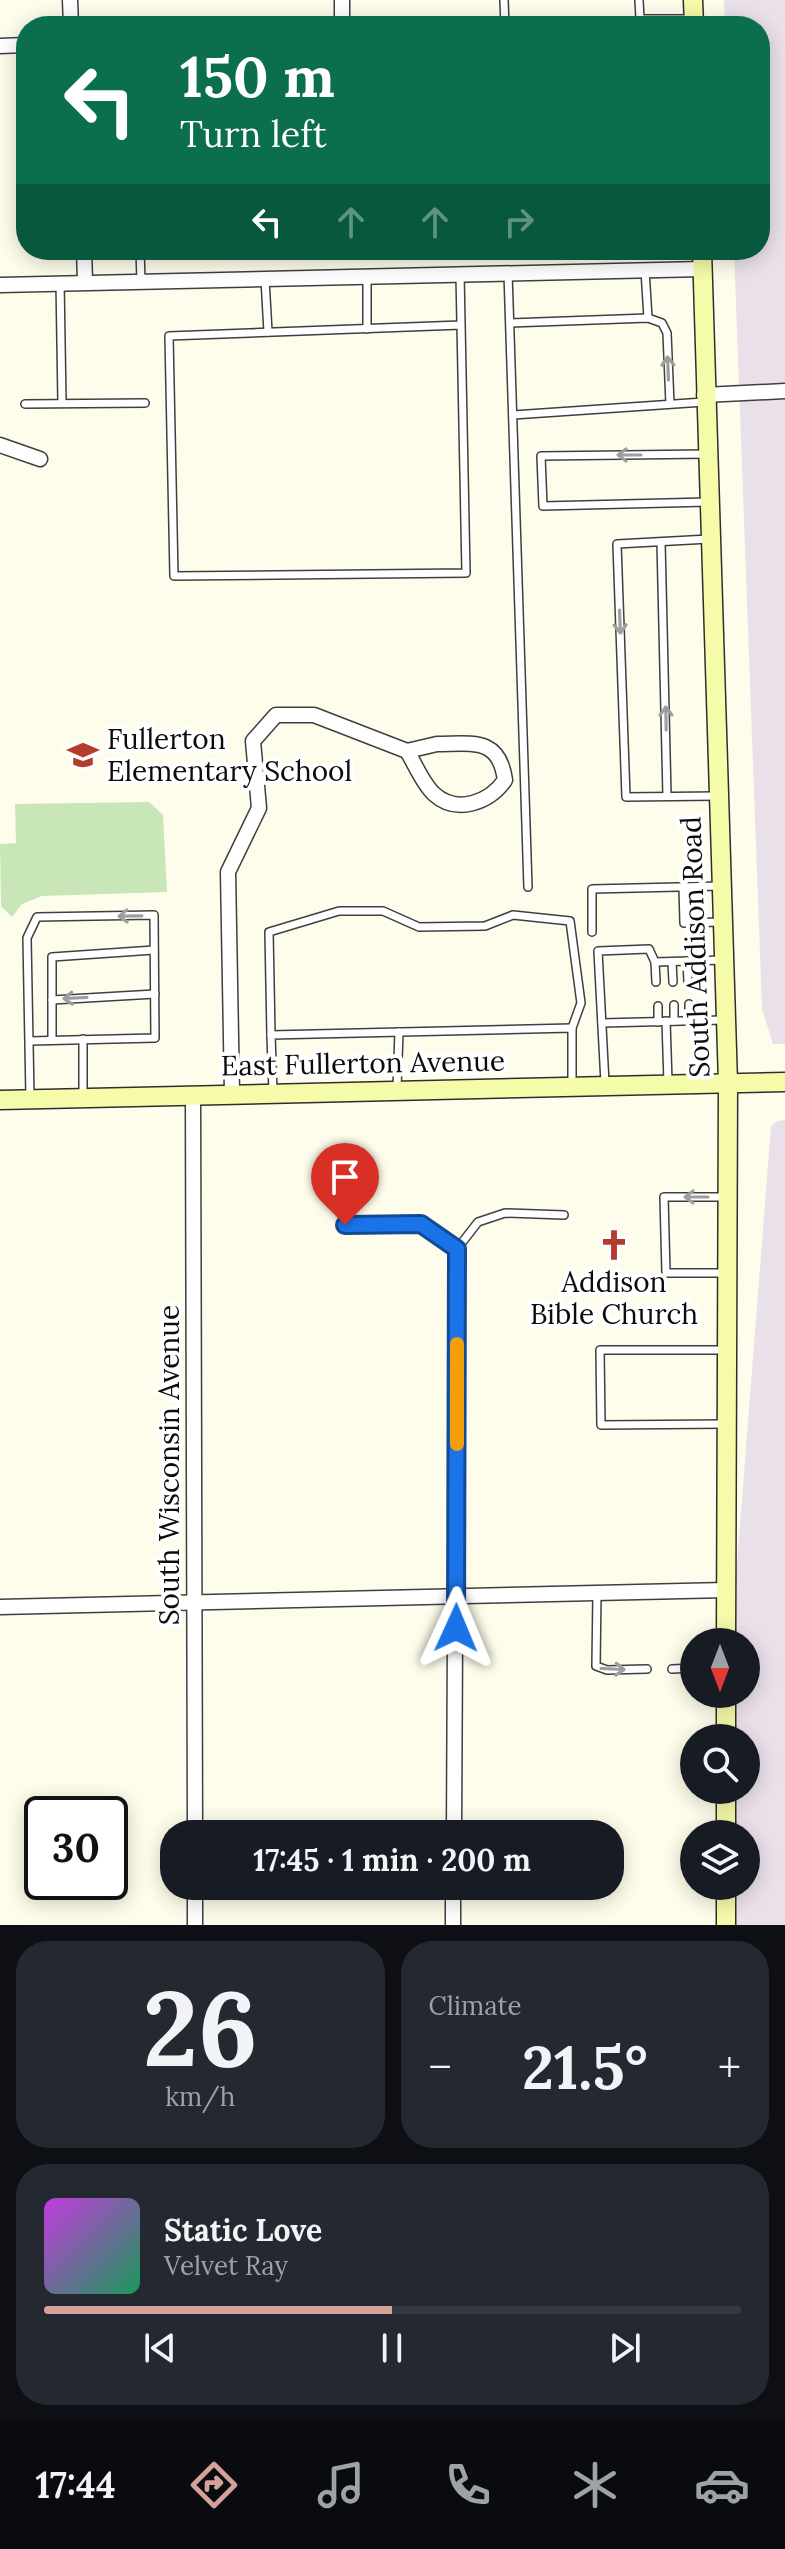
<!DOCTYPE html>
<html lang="en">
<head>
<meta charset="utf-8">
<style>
  body { margin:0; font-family:Lora,serif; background:#242831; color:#f1f3f6; height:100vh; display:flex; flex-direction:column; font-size:30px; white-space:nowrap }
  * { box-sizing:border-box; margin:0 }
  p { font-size:26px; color:#9ea1a6 }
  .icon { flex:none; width:44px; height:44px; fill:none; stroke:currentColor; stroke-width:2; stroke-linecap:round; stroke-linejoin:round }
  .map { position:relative; height:1925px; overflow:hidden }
  .details { display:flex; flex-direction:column; gap:16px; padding:16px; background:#0d0f14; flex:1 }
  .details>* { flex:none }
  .top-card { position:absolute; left:16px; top:16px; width:754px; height:244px; border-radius:32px; box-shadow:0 4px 20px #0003; background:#0b6e4f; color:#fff; overflow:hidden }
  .needle { width:52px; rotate:180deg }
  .controls { position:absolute; left:680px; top:1628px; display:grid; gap:16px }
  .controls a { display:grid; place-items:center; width:80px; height:80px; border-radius:50%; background:#171b24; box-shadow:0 4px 20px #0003; font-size:40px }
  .speed { position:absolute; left:24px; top:1796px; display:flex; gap:16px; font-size:40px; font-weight:700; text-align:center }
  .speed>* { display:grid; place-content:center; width:104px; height:104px; border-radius:50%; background:#171b24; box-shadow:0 4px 20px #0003; line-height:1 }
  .speed .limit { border:4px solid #111; border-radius:12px; background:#fff; color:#111 }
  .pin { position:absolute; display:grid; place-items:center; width:68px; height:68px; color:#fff; margin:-82px -34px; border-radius:50% 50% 50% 0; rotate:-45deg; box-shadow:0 0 8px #0007 }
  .pin .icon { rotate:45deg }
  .me { position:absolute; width:88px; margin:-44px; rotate:1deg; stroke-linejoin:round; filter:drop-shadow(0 0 6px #0008) }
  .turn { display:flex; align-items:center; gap:28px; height:168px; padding:0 32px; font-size:36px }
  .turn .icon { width:104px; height:104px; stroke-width:2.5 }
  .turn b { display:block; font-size:56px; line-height:68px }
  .lanes { display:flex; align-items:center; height:76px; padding:0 32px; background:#0003; justify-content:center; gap:40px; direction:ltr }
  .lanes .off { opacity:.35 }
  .big { font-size:60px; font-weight:700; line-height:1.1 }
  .details .card { flex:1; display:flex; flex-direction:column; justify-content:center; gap:12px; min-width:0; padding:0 28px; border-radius:32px; background:#242831 }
  .details .dial { align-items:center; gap:0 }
  .dial b { font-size:104px; line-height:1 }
  .song { display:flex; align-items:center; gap:24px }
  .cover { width:96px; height:96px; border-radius:12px; background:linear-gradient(135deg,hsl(290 70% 55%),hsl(150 70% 35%)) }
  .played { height:8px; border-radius:4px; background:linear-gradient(90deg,#d5a19b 50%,#363941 50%) }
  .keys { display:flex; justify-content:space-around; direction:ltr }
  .heat { display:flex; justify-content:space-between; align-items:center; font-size:44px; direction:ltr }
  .details .tiles { flex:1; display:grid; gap:16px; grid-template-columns:1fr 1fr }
  .card:last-child { grid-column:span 2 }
  .trip { position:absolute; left:160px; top:1820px; width:464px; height:80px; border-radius:32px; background:#171b24; box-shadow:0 4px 20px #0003; font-weight:700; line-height:80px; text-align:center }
  .dock { display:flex; height:128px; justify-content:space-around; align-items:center; background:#090b0e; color:#9ea1a6 }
  .dock .icon { width:56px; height:56px }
  .dock .on { color:#d5a19b }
  .dock b { font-size:36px; color:#f1f3f6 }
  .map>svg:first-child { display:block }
  .industrial { fill:#eae0ea }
  .green { fill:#c8e6b7 }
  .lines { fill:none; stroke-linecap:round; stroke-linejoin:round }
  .lane-casing { stroke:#3f3f3f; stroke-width:10 }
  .street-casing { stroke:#3f3f3f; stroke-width:17 }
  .secondary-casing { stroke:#2e2e2e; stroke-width:21 }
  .lane { stroke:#fff; stroke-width:7 }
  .street { stroke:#fff; stroke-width:14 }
  .secondary { stroke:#f6fbaa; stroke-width:18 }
  .oneway { stroke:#9e9e9e }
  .route-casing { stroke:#114b97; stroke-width:20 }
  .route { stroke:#1a73e8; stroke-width:14 }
  .slow { stroke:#f59e0b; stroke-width:14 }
  .labels { text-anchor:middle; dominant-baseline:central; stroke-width:8; stroke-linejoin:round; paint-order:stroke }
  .poi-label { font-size:28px; fill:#0c0c0c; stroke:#fff; text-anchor:start }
  .street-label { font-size:28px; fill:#0c0c0c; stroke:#fff }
</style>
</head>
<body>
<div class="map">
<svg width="785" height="1925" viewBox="0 0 785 1925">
  <rect width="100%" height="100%" fill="#fefdeb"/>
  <g class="industrial">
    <path d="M724,0H785V1044H773L762,1009L734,250H760V26H725Z"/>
    <path d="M785,1120V1925H734V1886H746V1834H734V1790H746V1738H734L735,1694H746V1642H735V1589L771,1126L777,1121Z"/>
  </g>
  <path class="green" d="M149,802L163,815L167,892L42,896L22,904L12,917L1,906L0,844L16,843L15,804Z"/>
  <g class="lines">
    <defs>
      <g id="lane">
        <path d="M504,0L505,26"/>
        <path d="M639,0L640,19H692"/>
        <path d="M140,250L141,280"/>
        <path d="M645,270L648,318"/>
        <path d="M508,273L528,887"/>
        <path d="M460,274L466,573L174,576L169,336L461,325"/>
        <path d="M367,275V329"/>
        <path d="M265,279L268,332"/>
        <path d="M60,281L62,403"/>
        <path d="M510,323L648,318L662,323L667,333L670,404"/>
        <path d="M25,404L145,403"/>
        <path d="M513,415L704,402"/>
        <path d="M707,454L541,456L543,506L708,502"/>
        <path d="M709,539L617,544L626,797L718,796"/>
        <path d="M661,542L667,796"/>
        <path d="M683,887L684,923L720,922"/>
        <path d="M592,932V889L721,886"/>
        <path d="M687,961L688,982"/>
        <path d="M655,962L656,982"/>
        <path d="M672,962L673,982"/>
        <path d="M52,1000L155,994"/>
        <path d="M689,1004V1021"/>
        <path d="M674,1005V1021"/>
        <path d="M658,1006V1022"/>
        <path d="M666,1021L668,1082"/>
        <path d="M602,1023L723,1020"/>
        <path d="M271,1035L269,932L339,911H383L419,927L485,926L513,915L570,921L581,1003L572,1028"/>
        <path d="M83,1039V1097"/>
        <path d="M52,1040V957L154,950"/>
        <path d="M605,1083L598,951L649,949L655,962L723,960"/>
        <path d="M397,1088L399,1032"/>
        <path d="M273,1092L271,1035L572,1028V1084"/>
        <path d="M30,1097L27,938L37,917L154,915L155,1038L30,1041"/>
        <path d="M345,1225L421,1224L457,1249L478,1222L505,1213L564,1215"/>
        <path d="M724,1273H666L664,1197H725"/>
        <path d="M725,1424L601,1425L600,1350H725"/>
        <path d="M597,1593L596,1666L607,1670L647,1669"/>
        <path d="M672,1669L694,1668"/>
      </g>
      <g id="street">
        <path d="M70,0L71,26"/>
        <path d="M342,0V26"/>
        <path d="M0,46L26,45"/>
        <path d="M84,250L85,281"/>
        <path d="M0,285L702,269"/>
        <path d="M704,395L785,391"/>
        <path d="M0,445L40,459"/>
        <path d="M437,744C473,744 499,737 505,780C490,802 457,815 434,794C423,784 415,764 407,751Z"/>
        <path d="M232,1093L228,872L259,808L253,741L276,715H314L407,751"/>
        <path d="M193,1095L195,1834"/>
        <path d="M0,1607L726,1590"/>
        <path d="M454,1834L457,1249"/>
        <path d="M195,1925V1886"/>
        <path d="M453,1925V1886"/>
      </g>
      <g id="secondary">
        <path d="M693,0L694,26"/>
        <path d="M702,250L728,1083L726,1642"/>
        <path d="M0,1100L785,1082"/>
        <path d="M726,1738V1694"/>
        <path d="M726,1834V1790"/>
        <path d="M726,1925V1886"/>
      </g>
    </defs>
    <use href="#lane" class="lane-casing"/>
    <use href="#street" class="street-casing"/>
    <use href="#secondary" class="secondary-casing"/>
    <use href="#lane" class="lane"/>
    <use href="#street" class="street"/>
    <use href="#secondary" class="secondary"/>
  </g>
  <defs><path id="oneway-shaft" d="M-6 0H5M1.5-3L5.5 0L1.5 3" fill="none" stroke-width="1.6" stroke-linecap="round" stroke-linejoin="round" transform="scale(2)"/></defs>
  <g class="oneway">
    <use href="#oneway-shaft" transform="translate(668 368) rotate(-92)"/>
    <use href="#oneway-shaft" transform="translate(629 455) rotate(180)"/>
    <use href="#oneway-shaft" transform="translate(620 622) rotate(88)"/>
    <use href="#oneway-shaft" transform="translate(666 718) rotate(-91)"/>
    <use href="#oneway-shaft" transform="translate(130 916) rotate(179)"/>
    <use href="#oneway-shaft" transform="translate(75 998) rotate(177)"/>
    <use href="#oneway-shaft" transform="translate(696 1197) rotate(180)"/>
    <use href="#oneway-shaft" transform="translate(613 1669) rotate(3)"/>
  </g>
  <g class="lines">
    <defs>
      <path id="route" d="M345,1225L421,1224L457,1249L456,1628"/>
    </defs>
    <use href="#route" class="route-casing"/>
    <use href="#route" class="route"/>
    <path class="slow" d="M457,1344V1444"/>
  </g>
  <defs>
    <symbol id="school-bare" viewBox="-9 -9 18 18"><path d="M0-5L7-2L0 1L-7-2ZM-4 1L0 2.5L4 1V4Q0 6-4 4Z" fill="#b33c2c" stroke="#fff" stroke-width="2.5" paint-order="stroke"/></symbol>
    <symbol id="church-bare" viewBox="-9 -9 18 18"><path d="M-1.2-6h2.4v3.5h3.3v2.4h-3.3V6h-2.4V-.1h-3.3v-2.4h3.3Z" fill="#b33c2c" stroke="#fff" stroke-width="2.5" paint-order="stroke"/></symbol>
  </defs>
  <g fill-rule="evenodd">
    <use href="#school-bare" x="61" y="733" width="44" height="44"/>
    <use href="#church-bare" x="592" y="1223" width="44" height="44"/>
  </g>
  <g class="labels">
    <g class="poi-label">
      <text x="107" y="739">Fullerton<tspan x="107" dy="32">Elementary School</tspan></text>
      <text x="614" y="1282" text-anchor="middle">Addison<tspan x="614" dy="32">Bible Church</tspan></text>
    </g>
    <g class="street-label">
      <text transform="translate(695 947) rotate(-92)">South Addison Road</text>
      <text transform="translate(363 1063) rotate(-1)">East Fullerton Avenue</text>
      <text transform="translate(169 1465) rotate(-90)">South Wisconsin Avenue</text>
    </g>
  </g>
</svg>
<div class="controls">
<a><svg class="needle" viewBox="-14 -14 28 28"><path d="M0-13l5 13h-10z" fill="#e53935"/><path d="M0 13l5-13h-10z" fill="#9ea1a6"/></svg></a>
<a><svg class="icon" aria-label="search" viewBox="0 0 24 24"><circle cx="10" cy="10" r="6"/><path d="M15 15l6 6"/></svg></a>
<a><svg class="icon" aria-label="layers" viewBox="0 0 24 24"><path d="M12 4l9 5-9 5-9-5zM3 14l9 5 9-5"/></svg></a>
</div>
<div class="speed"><div class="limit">30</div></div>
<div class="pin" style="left:345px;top:1225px;background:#d93025"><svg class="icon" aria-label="arrive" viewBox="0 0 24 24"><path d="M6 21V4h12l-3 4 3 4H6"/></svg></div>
<svg class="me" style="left:456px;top:1628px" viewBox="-20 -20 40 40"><path d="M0-17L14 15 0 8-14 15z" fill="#1a73e8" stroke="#fff" stroke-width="4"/></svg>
<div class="trip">17:45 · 1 min · 200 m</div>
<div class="top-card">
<div class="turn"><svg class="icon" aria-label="left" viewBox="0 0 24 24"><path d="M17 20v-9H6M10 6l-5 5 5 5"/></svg><div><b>150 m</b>Turn left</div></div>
<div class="lanes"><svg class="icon" aria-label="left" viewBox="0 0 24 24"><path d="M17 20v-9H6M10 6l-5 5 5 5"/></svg><svg class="icon off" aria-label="ahead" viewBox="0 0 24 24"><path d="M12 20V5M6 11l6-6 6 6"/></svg><svg class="icon off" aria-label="ahead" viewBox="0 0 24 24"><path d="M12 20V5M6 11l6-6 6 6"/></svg><svg class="icon off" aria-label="right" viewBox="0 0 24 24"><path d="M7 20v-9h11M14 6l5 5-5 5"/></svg></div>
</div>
</div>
<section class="details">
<div class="tiles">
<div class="card dial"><b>26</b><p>km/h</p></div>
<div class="card"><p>Climate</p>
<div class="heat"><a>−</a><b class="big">21.5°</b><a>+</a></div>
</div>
<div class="card">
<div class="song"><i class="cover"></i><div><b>Static Love</b><p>Velvet Ray</p></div></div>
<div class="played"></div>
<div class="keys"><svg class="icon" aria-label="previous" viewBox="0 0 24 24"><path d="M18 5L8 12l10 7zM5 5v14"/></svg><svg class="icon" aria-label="pause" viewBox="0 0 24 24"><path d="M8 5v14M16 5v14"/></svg><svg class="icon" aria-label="next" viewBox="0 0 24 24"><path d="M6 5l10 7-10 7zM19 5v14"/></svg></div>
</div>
</div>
</section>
<nav class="dock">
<b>17:44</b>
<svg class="icon on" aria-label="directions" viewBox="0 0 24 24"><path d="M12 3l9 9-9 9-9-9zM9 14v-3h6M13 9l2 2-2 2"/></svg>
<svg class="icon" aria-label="music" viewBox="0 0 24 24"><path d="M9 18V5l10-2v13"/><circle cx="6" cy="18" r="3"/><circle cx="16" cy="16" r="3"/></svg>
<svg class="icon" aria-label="phone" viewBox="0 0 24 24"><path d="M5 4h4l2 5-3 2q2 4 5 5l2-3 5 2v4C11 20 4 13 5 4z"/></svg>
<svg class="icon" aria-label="climate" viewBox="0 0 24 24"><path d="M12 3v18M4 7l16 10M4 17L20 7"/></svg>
<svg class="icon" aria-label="car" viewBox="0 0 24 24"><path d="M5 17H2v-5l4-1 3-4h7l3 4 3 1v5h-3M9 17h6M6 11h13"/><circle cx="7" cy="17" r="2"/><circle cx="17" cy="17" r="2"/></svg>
</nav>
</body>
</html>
